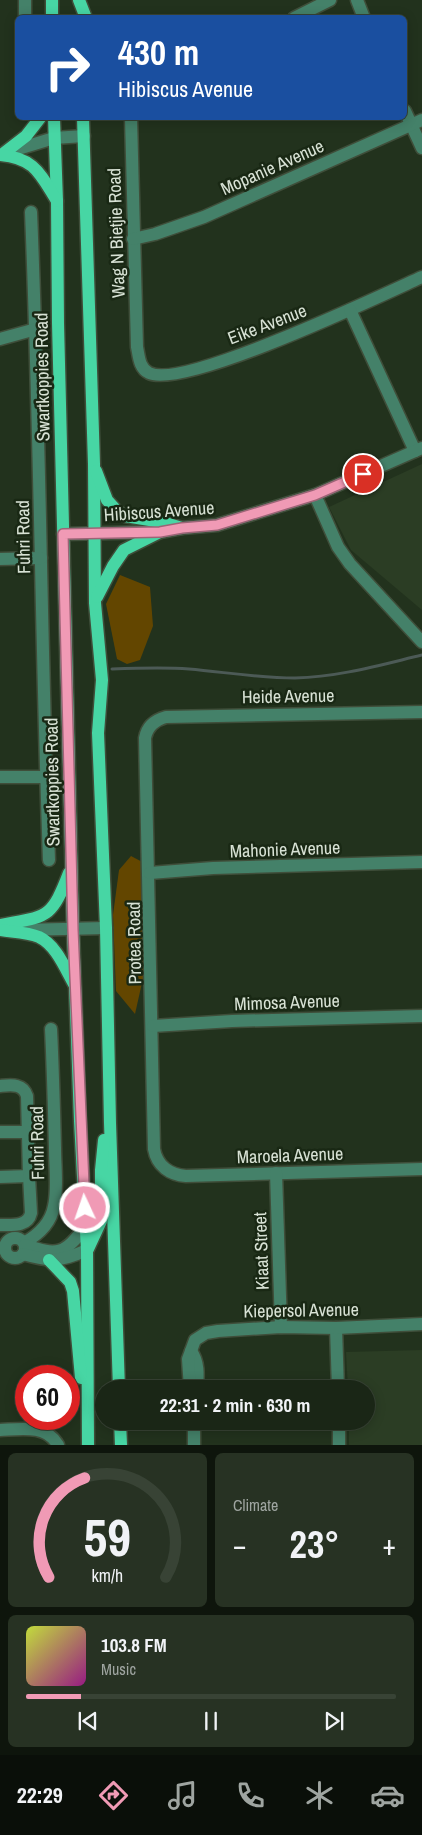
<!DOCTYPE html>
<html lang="en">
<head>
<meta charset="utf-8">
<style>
  body { margin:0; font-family:"Archivo Narrow",sans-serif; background:#273223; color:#f1f3f6; height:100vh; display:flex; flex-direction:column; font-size:19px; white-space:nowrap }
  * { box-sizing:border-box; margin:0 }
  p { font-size:16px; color:#9fa5a1 }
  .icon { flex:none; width:28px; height:28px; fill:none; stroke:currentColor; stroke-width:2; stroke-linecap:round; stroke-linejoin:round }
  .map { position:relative; height:1445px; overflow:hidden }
  .sheet { display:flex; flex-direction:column; gap:8px; padding:8px; background:#0e150c; flex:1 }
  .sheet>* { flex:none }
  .top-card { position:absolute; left:15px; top:15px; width:392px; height:105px; border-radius:8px; box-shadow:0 2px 12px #0003,0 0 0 1px #384335; background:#1a4fa0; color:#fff; overflow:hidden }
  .speed { position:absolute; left:15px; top:1365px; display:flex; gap:10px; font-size:25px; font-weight:700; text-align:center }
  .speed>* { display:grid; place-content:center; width:65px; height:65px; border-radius:50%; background:#1a2616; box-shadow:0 2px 12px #0003,0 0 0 1px #384335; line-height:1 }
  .speed .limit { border:8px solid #d22; background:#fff; color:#111 }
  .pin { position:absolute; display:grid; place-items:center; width:42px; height:42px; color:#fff; margin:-21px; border:2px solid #fff; border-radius:50%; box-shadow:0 1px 5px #0007 }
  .me { position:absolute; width:55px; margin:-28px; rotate:357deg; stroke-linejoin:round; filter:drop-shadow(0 0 4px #0008) }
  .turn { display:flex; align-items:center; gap:18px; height:105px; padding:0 20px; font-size:22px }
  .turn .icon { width:65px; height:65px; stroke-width:2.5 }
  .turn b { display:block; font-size:35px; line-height:42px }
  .big { font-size:38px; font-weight:700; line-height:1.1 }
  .sheet .tile { flex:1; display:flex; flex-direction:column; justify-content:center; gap:8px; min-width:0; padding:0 18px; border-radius:8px; background:#273223 }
  .sheet .dial { align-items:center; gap:0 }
  .dial svg { height:130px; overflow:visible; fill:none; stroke:#384335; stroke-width:7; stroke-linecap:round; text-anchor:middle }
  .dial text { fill:#f1f3f6; stroke:none }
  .song { display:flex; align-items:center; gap:15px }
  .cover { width:60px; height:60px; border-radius:8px; background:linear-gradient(135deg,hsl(70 70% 55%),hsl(310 70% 35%)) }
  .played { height:5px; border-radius:2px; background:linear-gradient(90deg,#f09ab5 15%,#384335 15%) }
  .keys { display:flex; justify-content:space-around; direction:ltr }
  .heat { display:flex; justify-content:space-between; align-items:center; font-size:28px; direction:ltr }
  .sheet .tiles { flex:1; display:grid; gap:8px; grid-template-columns:1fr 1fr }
  .tile:last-child { grid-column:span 2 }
  .trip { position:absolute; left:95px; top:1380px; width:280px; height:50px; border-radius:25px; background:#1a2616; box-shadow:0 2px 12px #0003,0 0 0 1px #384335; font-weight:700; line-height:50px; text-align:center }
  .tab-bar { display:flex; height:80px; justify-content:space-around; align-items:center; background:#0a0f09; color:#9fa5a1 }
  .tab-bar .icon { width:35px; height:35px }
  .tab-bar .current { color:#f09ab5 }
  .tab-bar b { font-size:22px; color:#f1f3f6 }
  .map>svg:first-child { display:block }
  .built { fill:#2b3d24 }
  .green { fill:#634600 }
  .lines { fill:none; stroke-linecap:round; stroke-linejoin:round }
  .stream { stroke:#4c5a56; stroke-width:3 }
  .minor-casing { stroke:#3f4e3a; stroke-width:15 }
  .major-casing { stroke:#3f4e3a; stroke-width:15 }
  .minor { stroke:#448169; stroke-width:12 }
  .major { stroke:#47d6a4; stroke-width:12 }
  .route-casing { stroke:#9c6476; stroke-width:12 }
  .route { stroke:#f09ab5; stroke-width:9 }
  .labels { text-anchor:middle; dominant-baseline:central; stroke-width:5; stroke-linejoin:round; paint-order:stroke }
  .street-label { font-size:18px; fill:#d8e2d5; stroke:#192814 }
</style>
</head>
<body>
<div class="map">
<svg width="422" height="1445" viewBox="0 0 422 1445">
  <rect width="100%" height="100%" fill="#22321d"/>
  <g class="built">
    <path d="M422,464V610L351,550L329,507Z"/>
    <path d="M422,1350V1445H349V1421H366V1389H348L346,1352Z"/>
  </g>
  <g class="green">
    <path d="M120,575L150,587L153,626L140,660L127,664L117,659L106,604Z"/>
    <path d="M131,856L148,865V956L135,1014L116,991L113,915L119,870Z"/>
  </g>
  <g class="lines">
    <path class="stream" d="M112,669C138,668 164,667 189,669C224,672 259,678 295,678C339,677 380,665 422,655"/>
    <defs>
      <g id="minor">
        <path d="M25,0V18"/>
        <path d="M357,0L364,18"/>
        <path d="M294,18L330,0"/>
        <path d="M405,111L422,148"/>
        <path d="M131,118L137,347C139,356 139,368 149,373C183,390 380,296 422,277"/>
        <path d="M5,153L54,138L84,136"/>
        <path d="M31,212C40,428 41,644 49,860"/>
        <path d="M133,239L155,234L204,217L422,120"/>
        <path d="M350,310L415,451"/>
        <path d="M0,339L36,329"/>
        <path d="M315,495L338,547L350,564L422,642"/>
        <path d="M63,534L160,532L182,528L217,525L315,495L422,448"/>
        <path d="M0,559L41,558"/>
        <path d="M422,712L166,717C155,720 147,727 145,738L154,1149C157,1166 170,1175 186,1176L422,1169"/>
        <path d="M0,777H46"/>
        <path d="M150,873L213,868L422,862"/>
        <path d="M21,930L106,928"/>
        <path d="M153,1026L232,1021L422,1016"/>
        <path d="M0,1086C11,1085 23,1083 27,1096L29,1176L0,1177"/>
        <path d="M0,1132H28"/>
        <path d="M276,1173L281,1327"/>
        <path d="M0,1225C12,1225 28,1227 31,1213L29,1176"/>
        <circle cx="15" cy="1248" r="10"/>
        <path d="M24,1243C38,1235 51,1223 54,1206C58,1188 55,1167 55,1148C54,1109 53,1069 51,1029"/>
        <path d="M25,1245C58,1256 64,1255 86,1226"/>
        <path d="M23,1254C51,1262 60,1262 87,1250"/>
        <path d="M336,1328L338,1389"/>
        <path d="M191,1351C199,1362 198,1375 197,1389"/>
        <path d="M190,1389L188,1359L195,1340L206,1333L218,1331L281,1327L336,1328L422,1324"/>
        <path d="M194,1421V1445"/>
        <path d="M339,1421V1445"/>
        <path d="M0,1430C21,1429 46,1424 58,1445"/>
      </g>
      <g id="major">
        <path d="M52,0V18"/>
        <path d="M79,0L86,18"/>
        <path d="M54,118L57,201L58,323L73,930L80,1121L87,1250L88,1445"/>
        <path d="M83,118L94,464L95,603L102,680L98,733L106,928L110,1123L119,1389"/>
        <path d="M4,153L26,136L40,118"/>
        <path d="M0,155C35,158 40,174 57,201"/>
        <path d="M96,471L107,500L117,511L125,516L162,522L182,528"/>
        <path d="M97,597L113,566L124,550L160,532"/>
        <path d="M0,925C47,916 51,920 69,873"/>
        <path d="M0,930C12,932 27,932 39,937C56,945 65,968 74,984"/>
        <path d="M88,1249L101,1221V1170L104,1140"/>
        <path d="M49,1260L70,1282L73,1291L81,1378"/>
        <path d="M120,1421L121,1445"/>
      </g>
    </defs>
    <use href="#minor" class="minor-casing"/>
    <use href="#major" class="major-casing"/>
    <use href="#minor" class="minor"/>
    <use href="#major" class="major"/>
  </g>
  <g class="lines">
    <defs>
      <path id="route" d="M85,1208L73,930L63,534L160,532L182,528L217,525L315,495L363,474"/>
    </defs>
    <use href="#route" class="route-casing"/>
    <use href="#route" class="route"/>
  </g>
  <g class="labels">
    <g class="street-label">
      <text transform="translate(272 167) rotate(-24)">Mopanie Avenue</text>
      <text transform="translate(116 233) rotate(-92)">Wag N Bietjie Road</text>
      <text transform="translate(267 324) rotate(-21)">Eike Avenue</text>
      <text transform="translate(42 377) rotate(-91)">Swartkoppies Road</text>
      <text transform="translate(159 511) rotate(-4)">Hibiscus Avenue</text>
      <text transform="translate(23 537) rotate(-91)">Fuhri Road</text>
      <text transform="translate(288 696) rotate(-1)">Heide Avenue</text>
      <text transform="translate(52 782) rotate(-91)">Swartkoppies Road</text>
      <text transform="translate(285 849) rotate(-2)">Mahonie Avenue</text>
      <text transform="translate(134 943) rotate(-91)">Protea Road</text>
      <text transform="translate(287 1002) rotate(-2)">Mimosa Avenue</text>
      <text transform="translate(37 1143) rotate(-91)">Fuhri Road</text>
      <text transform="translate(290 1155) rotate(-2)">Maroela Avenue</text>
      <text transform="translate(261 1251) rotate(-92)">Kiaat Street</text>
      <text transform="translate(301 1310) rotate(-1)">Kiepersol Avenue</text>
    </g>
  </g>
</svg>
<div class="speed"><div class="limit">60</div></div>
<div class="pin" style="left:363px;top:474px;background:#d93025"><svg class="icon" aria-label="arrive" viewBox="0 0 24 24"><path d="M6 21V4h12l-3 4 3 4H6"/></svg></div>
<svg class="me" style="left:85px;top:1208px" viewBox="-20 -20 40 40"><circle r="17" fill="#f09ab5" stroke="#fff" stroke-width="3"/><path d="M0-11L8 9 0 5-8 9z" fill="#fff"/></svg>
<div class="trip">22:31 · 2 min · 630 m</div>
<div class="top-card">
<div class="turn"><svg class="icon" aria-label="right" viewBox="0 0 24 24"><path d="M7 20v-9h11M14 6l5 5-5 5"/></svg><div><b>430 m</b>Hibiscus Avenue</div></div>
</div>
</div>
<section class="sheet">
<div class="tiles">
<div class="tile dial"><svg viewBox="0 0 100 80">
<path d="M14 69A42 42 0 1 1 86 69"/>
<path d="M14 69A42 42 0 0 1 36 8" stroke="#f09ab5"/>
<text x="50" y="56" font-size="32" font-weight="700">59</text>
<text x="50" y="72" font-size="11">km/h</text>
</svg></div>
<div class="tile"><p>Climate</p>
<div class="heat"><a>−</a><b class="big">23°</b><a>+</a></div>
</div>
<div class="tile">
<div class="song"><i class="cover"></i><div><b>103.8 FM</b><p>Music</p></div></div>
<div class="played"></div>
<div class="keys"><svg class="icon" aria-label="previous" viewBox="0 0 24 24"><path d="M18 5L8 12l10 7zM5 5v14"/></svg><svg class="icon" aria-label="pause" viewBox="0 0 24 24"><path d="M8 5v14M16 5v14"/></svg><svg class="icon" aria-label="next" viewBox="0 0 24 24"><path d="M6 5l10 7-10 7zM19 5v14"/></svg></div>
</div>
</div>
</section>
<nav class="tab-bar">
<b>22:29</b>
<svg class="icon current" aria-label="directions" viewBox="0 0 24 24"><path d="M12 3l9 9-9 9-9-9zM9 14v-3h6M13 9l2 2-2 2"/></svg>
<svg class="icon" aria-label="music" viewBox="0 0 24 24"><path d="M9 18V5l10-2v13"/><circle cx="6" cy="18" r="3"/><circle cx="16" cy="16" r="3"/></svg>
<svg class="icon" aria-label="phone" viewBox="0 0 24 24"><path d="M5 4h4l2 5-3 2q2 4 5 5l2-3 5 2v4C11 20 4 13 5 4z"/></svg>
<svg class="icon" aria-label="climate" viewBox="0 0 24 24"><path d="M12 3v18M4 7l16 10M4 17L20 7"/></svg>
<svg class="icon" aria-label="car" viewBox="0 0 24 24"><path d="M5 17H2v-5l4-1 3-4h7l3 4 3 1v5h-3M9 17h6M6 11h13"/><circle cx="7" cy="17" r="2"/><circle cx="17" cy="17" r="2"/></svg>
</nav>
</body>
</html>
